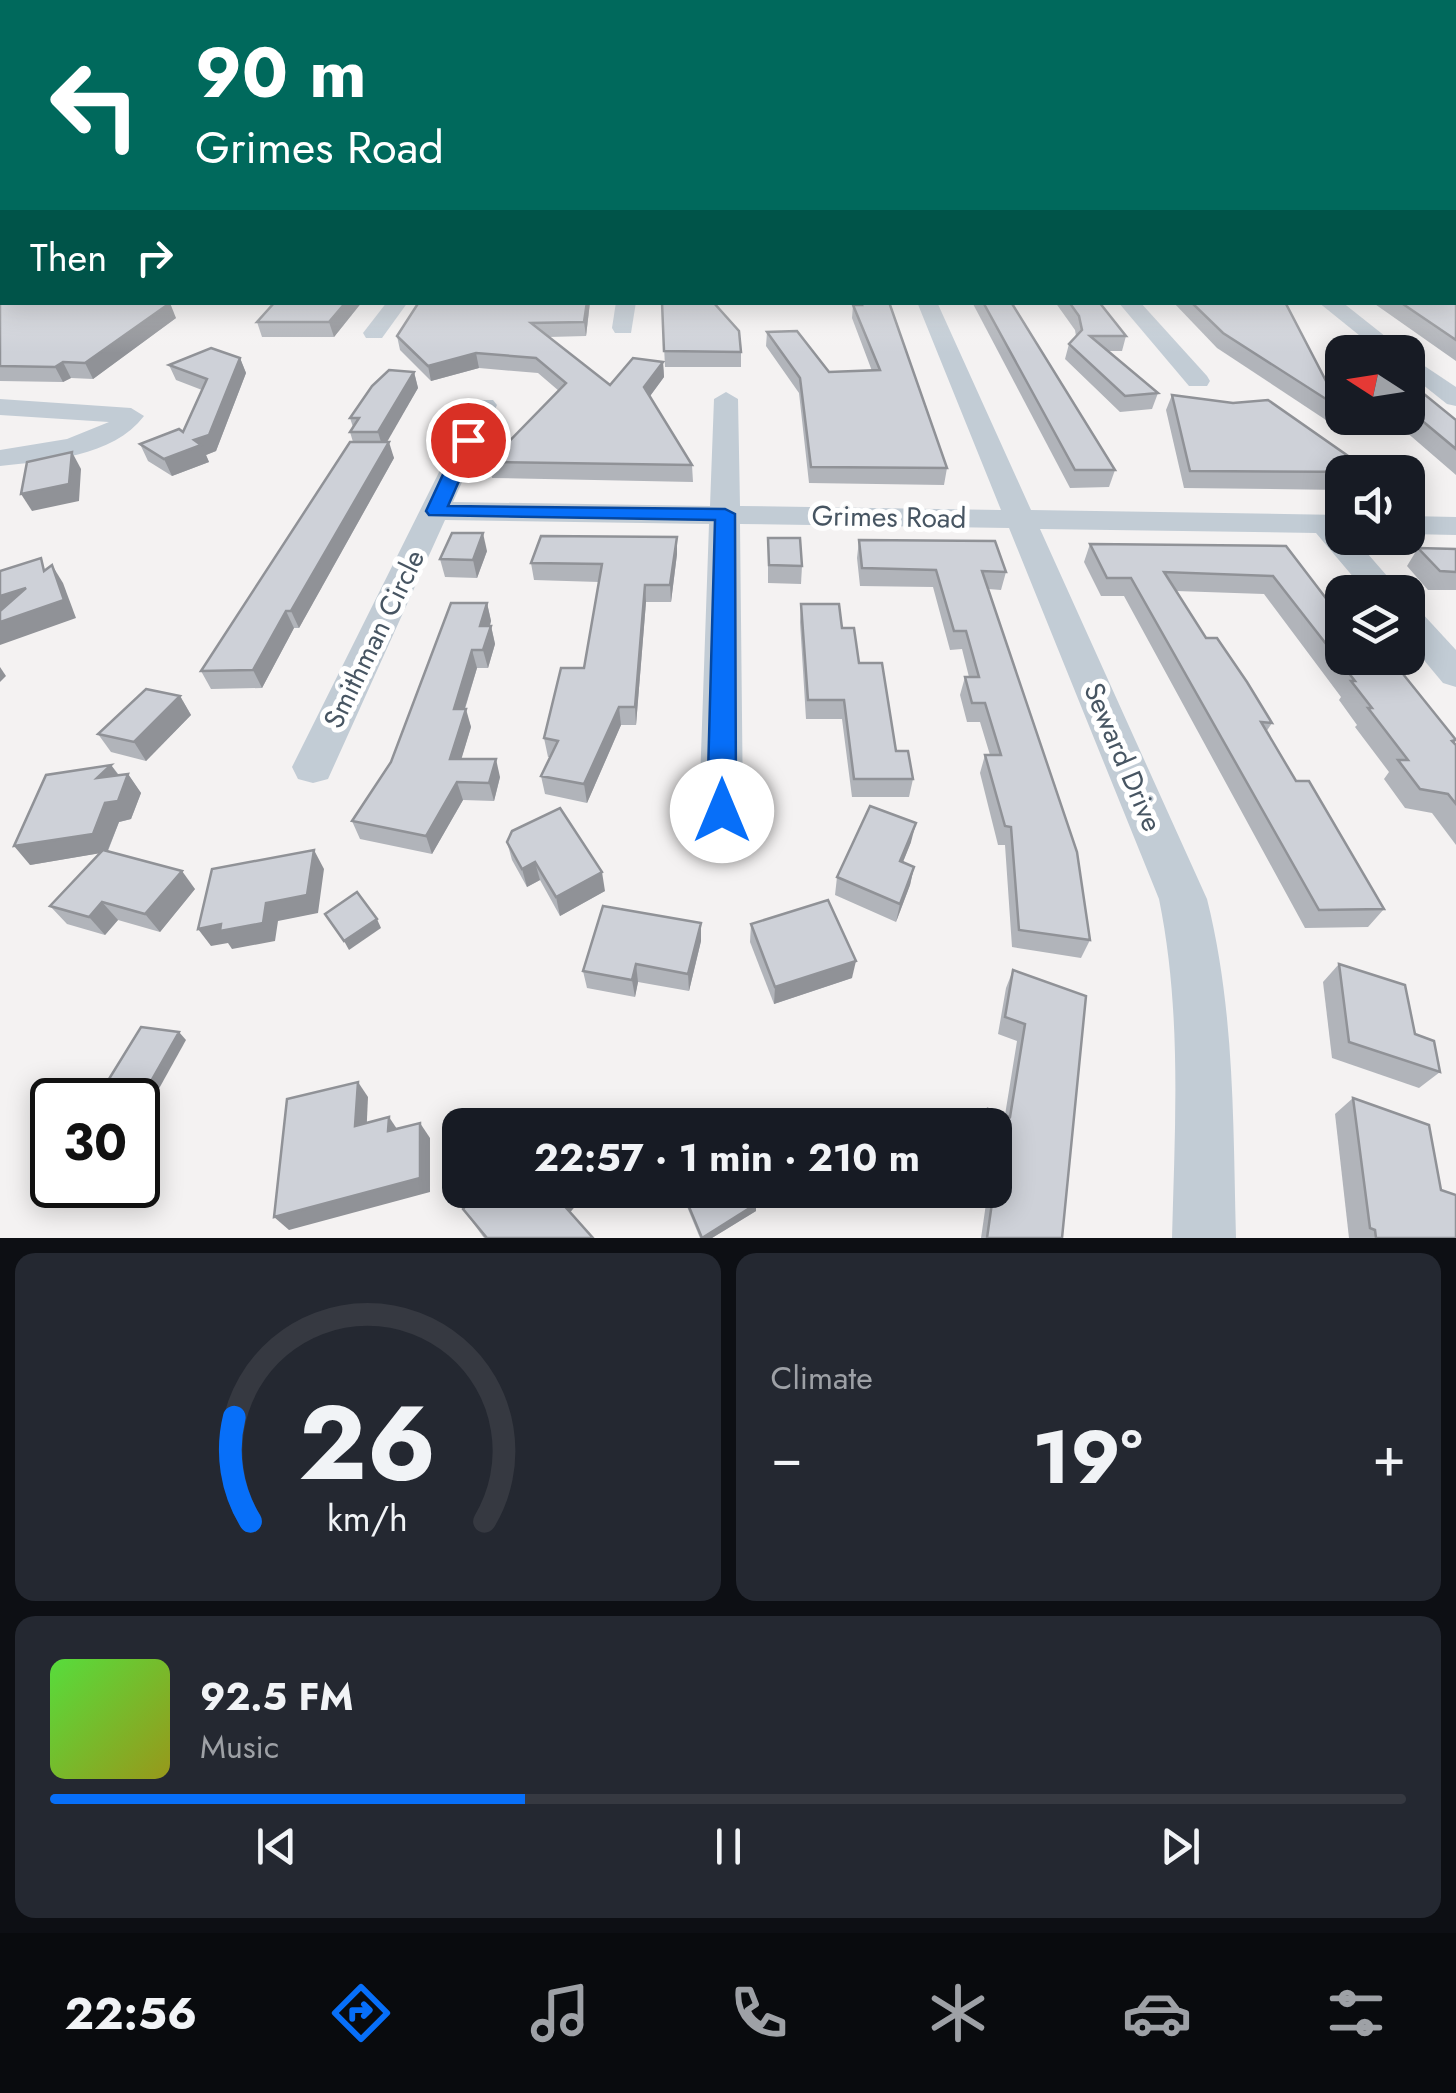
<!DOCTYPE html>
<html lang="en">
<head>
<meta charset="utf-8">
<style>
  body { margin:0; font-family:Jost,sans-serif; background:#242831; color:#f1f3f6; height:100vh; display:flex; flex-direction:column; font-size:38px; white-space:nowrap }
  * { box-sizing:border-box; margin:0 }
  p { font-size:32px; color:#9ea1a6 }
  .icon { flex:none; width:55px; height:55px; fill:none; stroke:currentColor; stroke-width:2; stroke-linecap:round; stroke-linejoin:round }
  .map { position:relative; height:1238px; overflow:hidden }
  .panel { display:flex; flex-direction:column; gap:15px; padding:15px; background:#0d0f14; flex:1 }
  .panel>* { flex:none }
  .guide { position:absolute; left:0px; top:0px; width:1458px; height:305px; box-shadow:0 5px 25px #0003; background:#00695c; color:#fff; overflow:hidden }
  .needle { width:65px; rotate:282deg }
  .tools { position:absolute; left:1325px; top:335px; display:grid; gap:20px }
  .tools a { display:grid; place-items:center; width:100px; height:100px; border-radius:20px; background:#171b24; box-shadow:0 5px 25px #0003; font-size:50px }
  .speed { position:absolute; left:30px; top:1078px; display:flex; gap:20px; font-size:50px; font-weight:700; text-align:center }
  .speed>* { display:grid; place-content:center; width:130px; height:130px; border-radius:50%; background:#171b24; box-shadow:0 5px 25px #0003; line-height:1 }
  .speed .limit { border:5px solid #111; border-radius:15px; background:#fff; color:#111 }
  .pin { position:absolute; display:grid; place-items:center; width:85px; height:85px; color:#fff; margin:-42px; border:5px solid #fff; border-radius:50%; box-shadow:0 2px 10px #0007 }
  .me { position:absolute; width:110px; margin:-55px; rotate:0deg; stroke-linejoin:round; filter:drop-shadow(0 0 8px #0008) }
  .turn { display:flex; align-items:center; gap:35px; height:210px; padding:0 30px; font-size:45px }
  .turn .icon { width:130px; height:130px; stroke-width:2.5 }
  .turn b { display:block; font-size:70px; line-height:85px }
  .then { display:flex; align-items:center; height:95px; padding:0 30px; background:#0003; gap:20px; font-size:38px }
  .big { font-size:75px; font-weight:700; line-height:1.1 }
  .panel .card { flex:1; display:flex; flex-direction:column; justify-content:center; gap:15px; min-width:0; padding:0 35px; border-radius:20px; background:#242831 }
  .panel .dial { align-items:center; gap:0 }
  .dial svg { height:260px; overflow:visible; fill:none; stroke:#363941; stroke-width:7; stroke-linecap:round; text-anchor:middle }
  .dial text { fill:#f1f3f6; stroke:none }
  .song { display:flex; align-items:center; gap:30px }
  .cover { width:120px; height:120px; border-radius:15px; background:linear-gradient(135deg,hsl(110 70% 55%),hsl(60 70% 35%)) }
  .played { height:10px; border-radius:5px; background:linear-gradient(90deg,#076ff9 35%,#363941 35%) }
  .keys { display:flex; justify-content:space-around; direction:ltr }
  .heat { display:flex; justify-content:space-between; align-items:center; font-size:55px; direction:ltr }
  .panel .tiles { flex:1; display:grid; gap:15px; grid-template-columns:1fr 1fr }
  .card:last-child { grid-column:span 2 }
  .trip { position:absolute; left:442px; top:1108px; width:570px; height:100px; border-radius:20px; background:#171b24; box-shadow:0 5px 25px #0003; font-weight:700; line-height:100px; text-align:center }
  .dock { display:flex; height:160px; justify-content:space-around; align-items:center; background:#090b0e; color:#9ea1a6 }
  .dock .icon { width:70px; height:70px }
  .dock .active { color:#076ff9 }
  .dock b { font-size:45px; color:#f1f3f6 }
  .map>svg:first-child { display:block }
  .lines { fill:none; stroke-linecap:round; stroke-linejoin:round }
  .minor { fill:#c2ccd5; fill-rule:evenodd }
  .wall { fill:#b1b4ba }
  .shaded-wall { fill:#909297 }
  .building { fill:#ced1d8; stroke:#909297; stroke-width:2.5 }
  .route { fill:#076ff9; stroke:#0548a2; stroke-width:2.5 }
  .labels { text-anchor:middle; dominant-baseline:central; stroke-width:10; stroke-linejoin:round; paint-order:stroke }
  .street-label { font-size:28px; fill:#475562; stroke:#fff }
</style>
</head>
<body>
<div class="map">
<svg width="1456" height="1238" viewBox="0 0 1456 1238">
  <rect width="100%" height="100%" fill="#f4f2f2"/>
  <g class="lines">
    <g class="minor">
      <path d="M387,302H408L382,338H366L363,333Z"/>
      <path d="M616,302H636L631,333H615L612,328Z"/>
      <path d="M917,302H937L1031,510L1342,515V538H1354L1401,592H1366L1316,533L1040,529L1207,899C1235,1011 1233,1124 1236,1238H1172C1175,1124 1182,1012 1159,899L1009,528L740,524L743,811L736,824L721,829L706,824L699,811L709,524L445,520L328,779L313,783L298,779L292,767L475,400H493L497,405L453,502L710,506L714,399L726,392L738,399L740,506L1001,510Z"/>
      <path d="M1118,302H1140L1207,376L1210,381L1207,386H1189Z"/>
      <path d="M1318,302H1342L1405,352H1380Z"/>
      <path d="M1408,355L1456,387V406L1447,404L1408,373Z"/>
      <path d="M0,399L131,408L144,416C113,457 47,461 0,466V450L67,439L109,422L0,415Z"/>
      <path d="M1408,516L1456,517V535L1408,534Z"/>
      <path d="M1408,608L1420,611L1456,650V687L1443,683L1408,641Z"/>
    </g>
  </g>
  <g class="wall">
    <path d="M1456,268V361L1372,302H1455Z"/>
    <path d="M0,298L176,318L93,379L71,378L63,382L0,381Z"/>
    <path d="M275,302H362L334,337H262L257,322Z"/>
    <path d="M590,302L586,336L549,337L610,385L663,362L664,377L650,396L692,465L693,482L492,478L489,462L559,391L538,373L479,368L431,381L400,350L397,336Z"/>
    <path d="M662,302L741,352V367H665Z"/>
    <path d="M856,302H889L947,468L944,485L809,483L799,393L766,346L767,332L829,372L872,371L852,318L853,305H857Z"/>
    <path d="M972,302H1011L1115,470L1109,487L1070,488Z"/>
    <path d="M1055,302H1099L1126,336L1122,351H1107L1158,393L1152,409L1120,412L1065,359L1069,344L1076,336L1075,330Z"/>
    <path d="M1173,302H1285L1340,408L1332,424L1217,348Z"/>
    <path d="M240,358L246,373L216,451L206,455L209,462L172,476L148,461L140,444L183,432L202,390L176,380L169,365Z"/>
    <path d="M414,372L418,388L386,442L394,458L299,628H294L262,688L211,689L201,671L353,442L350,432L353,427L350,418Z"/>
    <path d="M1408,381L1456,420V475L1390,418H1408Z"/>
    <path d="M1172,395L1342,472V490L1184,488L1166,410Z"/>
    <path d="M677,537V554L671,602H646L636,725H621L587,803L545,794L541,776L550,757H548L544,738L584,668L599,582L534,580L531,563Z"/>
    <path d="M768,538L802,566L801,584L768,583Z"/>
    <path d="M859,540L1006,572L1001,590L988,589L1090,940L1081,958L1012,947L1005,845H998L980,773L985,755H990L980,722H967L960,695L965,677H969L962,649L950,650L933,587L860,586L857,558Z"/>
    <path d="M1090,544L1286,546L1338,614L1456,740L1454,743L1456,745V845L1432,813L1405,808L1384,779L1389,772L1355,727L1357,725L1339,700L1341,697L1264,594L1176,591L1206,638L1272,723L1266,732L1296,781L1384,909L1368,927L1305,928L1124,596H1101L1084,562Z"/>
    <path d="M1418,548L1456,549V590H1428L1407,566Z"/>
    <path d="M487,551L477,578L445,577L440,559Z"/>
    <path d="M487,603L491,621L490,626H491L495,644L488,668H477L465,709L471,727L461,759L500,777L494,801L463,800L432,854L360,839L352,821L391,762Z"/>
    <path d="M801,604L842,628L896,751L913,779L909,797H852L842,719H806L800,622Z"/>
    <path d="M180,696L191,715L146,761L111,752L98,734Z"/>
    <path d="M111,765L119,775L128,774L141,793L131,819L119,822L108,851L195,889L160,932L118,920L105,935L67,924L50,906L100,853L30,865Z"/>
    <path d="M507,842L605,891L560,916L540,880L527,887L512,860Z"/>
    <path d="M911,842L903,862L914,867L910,885L896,922L835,895L837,877Z"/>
    <path d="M751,924L852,978L774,1004L750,942Z"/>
    <path d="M701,941L689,991L638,982L635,997L587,988L583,971Z"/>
    <path d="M1339,964L1415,1034L1440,1072L1419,1088L1332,1058L1323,982Z"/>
    <path d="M1013,970L1086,996L1062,1238H981L988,1190H995V1125H981L988,1109L1005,1115L1017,1041L998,1034L1006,988Z"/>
    <path d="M1353,1098L1441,1190L1456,1238H1349L1335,1114Z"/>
    <path d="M480,1190H589L570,1212L593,1238H484L463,1209Z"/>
    <path d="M682,1190L756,1211L712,1238H700L683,1197Z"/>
  </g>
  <g class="shaded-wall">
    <path d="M346,302H362L334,337L329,322Z"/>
    <path d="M587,302H590L586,336L584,322Z"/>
    <path d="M170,303L176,318L93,379L85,363Z"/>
    <path d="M476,353L479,368L431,381L428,366Z"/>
    <path d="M240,358L246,373L216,451L206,455L209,462L172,476L164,459L194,440Z"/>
    <path d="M63,362L71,378L63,382L55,367Z"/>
    <path d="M663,362L664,377L645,403L644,387Z"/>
    <path d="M414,372L418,388L383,449L378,432Z"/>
    <path d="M389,442L394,458L299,628L291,611Z"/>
    <path d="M72,452L81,469L79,501L32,511L21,494Z"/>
    <path d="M483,533L487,551L477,578L473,560Z"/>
    <path d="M677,537V554L671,602L670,585Z"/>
    <path d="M52,565L63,583L76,618L0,645V622Z"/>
    <path d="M645,585L646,602L636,725L635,707Z"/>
    <path d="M26,588L0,619V596Z"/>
    <path d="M487,603L491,621L484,644L480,626Z"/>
    <path d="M286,611L294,628L262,688L253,670Z"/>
    <path d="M491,626L495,644L488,668L483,650Z"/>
    <path d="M472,650L477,668L459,727L454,709Z"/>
    <path d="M0,667L6,676L0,682Z"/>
    <path d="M180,696L191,715L146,761L134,742Z"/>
    <path d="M619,707L621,725L587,803L584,784Z"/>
    <path d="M466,709L471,727L456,777L450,759Z"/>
    <path d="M496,759L500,777L494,801L489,783Z"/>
    <path d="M111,765L124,783L128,774L141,793L131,819L119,822L107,852L30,865L14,846L97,778Z"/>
    <path d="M457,782L463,800L432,854L426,836Z"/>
    <path d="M916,823L911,842L896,879L900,861Z"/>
    <path d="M314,850L324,869L318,913L278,921L275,941L232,949L228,943L211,946L198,929L266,903Z"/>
    <path d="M535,862L540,880L527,887L522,869Z"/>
    <path d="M914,867L910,885L896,922L900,904Z"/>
    <path d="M182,871L195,889L160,932L145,914Z"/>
    <path d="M602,872L605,891L560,916L556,897Z"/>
    <path d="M102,902L118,920L105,935L89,917Z"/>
    <path d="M377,919L381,928L349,950L344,941Z"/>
    <path d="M701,923V941L689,991L688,974Z"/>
    <path d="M856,961L852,978L774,1004L775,987Z"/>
    <path d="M636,964L638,982L635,997L632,980Z"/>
    <path d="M179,1032L186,1040L146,1112L138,1104Z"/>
    <path d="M358,1082L368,1097L366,1141L355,1126Z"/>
    <path d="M389,1117L399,1132L388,1131Z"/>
    <path d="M420,1123L430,1138V1192L289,1230L274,1217Z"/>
    <path d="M572,1190H589L567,1216L561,1202Z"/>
    <path d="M756,1204V1211L712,1238H702Z"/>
  </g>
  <g class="building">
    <rect x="0" y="180" width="2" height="55"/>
    <path d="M1455,268H1456V340L1400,302H1455Z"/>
    <path d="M0,298H2V302L170,303L85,363L63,362L55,367L0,366Z"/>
    <path d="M275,302H346L329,322H257Z"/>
    <path d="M419,302H587L584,322L531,323L610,385L633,358L663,362L644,387L692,465L489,462L566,383L536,358L476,353L428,366L397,336Z"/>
    <path d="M662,302H713L739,331L741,352L664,351Z"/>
    <path d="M861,302H889L947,468L811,467L800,378L767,332L797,331L829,372L880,370L853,305H862Z"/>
    <path d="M983,302H1011L1115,470H1075Z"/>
    <path d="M1069,302H1099L1126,336H1090L1158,393L1125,396L1069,344L1082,330L1079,316Z"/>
    <path d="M1191,302H1285L1340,408L1223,333Z"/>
    <path d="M211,348L240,358L209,435L194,440L201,445L164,459L140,444L179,429L183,432L207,379L169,365Z"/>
    <path d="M389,370L414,372L378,432H350L359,418H350L372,386Z"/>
    <path d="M1408,381L1456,420V449L1408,409Z"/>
    <path d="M1172,395L1233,403L1268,400L1371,472L1190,471Z"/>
    <path d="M350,442H389L291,611H286L253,670L201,671Z"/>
    <path d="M72,452L69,484L21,494L27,462Z"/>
    <path d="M452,533H483L473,560L440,559Z"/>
    <path d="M541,536L677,537L670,585H645L635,707H619L584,784L541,776L558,741L544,738L561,668H584L602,564L531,563Z"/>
    <path d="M768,538H800L802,566L769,565Z"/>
    <path d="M859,540L995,541L1006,572L982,571L1077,852L1090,940L1019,930L1011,827L1005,826L985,755H1001L985,703H972L965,677H979L966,631H954L936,570L862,568Z"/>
    <path d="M1090,544L1286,546L1338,614H1342V658H1389L1395,664L1456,740L1452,741L1456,745V804L1448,794L1420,789L1398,760H1408L1368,708H1372L1351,681H1355L1273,576L1164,572L1206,638H1217L1247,682L1272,723L1261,722L1296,781H1309L1384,909L1319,910L1131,578H1107Z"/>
    <path d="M1418,548L1456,549V572L1440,571Z"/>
    <path d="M41,558L44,571L52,565L64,600L0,622V611L26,588L0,596V571Z"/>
    <path d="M451,603H487L480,626H491L483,650H472L454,709H466L450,759H496L489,783L457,782L426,836L352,821L391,762Z"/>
    <path d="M801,604H839L842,628H854L859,663H882L896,751H908L913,779H854L844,700H808Z"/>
    <path d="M146,689L180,696L134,742L98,734Z"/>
    <path d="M111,765L97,778L128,774L118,801L105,803L93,834L14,846L46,775Z"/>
    <path d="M870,806L916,823L900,861L914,867L900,904L837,877Z"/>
    <path d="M560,808L602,872L556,897L535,862L522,869L507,842L512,831Z"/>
    <path d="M103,850L182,871L145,914L102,902L89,917L50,906Z"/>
    <path d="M314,850L307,895L266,903L263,923L220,931L221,924L198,929L212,869Z"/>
    <path d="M357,892L377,919L344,941L325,914Z"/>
    <path d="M828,900L856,961L775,987L751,924Z"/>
    <path d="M603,906L701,923L688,974L636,964L632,980L583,971Z"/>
    <path d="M1339,964L1405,985L1415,1034L1434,1041L1440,1072L1349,1042Z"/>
    <path d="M1013,970L1086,996L1062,1238H987L996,1175H995V1125H986L988,1109L1010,1117L1025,1024L1005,1017Z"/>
    <path d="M141,1027L179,1032L138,1104V1100H96Z"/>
    <path d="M358,1082L355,1126L389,1117L388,1131L420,1123V1178L274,1217L287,1099Z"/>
    <path d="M1353,1098L1429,1125L1441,1190L1456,1195V1238H1376L1375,1230L1370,1228Z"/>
    <path d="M550,1115L559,1125H540Z"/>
    <path d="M480,1190H572L561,1202L593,1238H487L463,1209Z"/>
    <path d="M682,1190H749L756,1204L702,1238Z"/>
  </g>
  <linearGradient id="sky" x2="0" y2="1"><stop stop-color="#81c5ee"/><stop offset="0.51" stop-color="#faf9f9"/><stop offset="1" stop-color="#faf9f9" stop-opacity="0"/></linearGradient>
  <rect width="1456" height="353" fill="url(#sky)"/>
  <path class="route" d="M468,435L477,440L448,506L725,509L735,514L736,811L732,819L722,822L711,819L707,811L715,520L429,515L426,511L459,440Z"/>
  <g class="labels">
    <g class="street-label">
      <text transform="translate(889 517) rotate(1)">Grimes Road</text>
      <text transform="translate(374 639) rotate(-64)">Smithman Circle</text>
      <text transform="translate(1123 757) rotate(67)">Seward Drive</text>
    </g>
  </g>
</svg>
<div class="tools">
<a><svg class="needle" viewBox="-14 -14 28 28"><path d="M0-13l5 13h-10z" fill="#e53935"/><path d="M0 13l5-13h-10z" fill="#9ea1a6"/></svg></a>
<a><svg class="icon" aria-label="sound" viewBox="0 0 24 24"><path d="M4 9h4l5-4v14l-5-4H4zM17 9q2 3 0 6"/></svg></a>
<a><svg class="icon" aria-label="layers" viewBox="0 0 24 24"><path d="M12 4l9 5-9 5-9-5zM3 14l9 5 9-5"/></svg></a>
</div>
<div class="speed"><div class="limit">30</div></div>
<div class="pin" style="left:468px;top:440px;background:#d93025"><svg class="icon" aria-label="arrive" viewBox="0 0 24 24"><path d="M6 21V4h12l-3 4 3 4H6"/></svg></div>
<svg class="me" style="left:722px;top:811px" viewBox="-20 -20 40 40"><circle r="19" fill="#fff"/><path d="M0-13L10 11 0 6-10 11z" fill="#076ff9"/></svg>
<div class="trip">22:57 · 1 min · 210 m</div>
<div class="guide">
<div class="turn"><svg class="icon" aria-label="left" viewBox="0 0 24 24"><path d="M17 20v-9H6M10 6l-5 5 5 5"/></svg><div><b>90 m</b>Grimes Road</div></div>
<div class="then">Then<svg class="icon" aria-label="right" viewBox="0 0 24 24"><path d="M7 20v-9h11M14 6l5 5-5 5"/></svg></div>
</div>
</div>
<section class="panel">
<div class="tiles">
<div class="card dial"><svg viewBox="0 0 100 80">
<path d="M14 69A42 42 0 1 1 86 69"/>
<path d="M14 69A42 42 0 0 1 9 37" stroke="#076ff9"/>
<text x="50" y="56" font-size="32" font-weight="700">26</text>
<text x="50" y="72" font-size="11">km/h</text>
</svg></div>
<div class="card"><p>Climate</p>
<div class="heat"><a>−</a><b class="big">19°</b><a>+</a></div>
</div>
<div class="card">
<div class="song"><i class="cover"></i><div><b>92.5 FM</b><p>Music</p></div></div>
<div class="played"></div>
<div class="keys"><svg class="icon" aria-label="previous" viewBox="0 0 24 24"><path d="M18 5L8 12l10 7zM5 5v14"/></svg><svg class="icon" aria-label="pause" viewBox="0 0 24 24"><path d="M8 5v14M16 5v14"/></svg><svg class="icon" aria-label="next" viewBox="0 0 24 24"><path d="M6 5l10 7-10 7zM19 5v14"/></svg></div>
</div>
</div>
</section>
<nav class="dock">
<b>22:56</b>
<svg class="icon active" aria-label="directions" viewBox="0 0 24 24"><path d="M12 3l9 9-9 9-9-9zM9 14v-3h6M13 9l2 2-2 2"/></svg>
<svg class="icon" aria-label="music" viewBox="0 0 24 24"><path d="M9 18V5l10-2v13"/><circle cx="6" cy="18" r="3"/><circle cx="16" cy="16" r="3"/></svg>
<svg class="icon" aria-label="phone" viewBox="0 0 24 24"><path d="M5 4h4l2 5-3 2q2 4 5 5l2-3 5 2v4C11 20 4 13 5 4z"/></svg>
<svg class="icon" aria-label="climate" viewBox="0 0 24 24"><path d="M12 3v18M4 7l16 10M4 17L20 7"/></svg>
<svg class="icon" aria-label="car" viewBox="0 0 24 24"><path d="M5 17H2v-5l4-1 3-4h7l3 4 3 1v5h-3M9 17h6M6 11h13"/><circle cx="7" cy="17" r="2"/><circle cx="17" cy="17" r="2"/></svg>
<svg class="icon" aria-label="filters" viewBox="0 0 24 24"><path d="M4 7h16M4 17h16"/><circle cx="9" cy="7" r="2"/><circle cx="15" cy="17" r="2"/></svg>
</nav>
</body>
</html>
